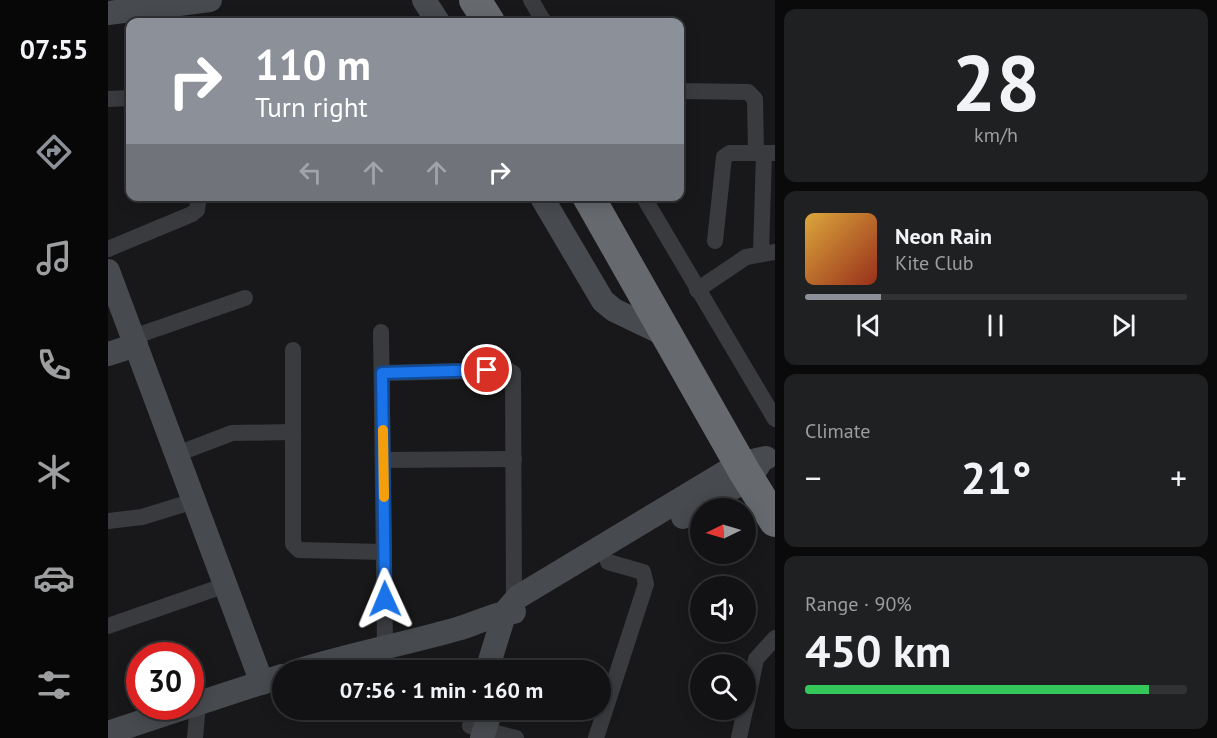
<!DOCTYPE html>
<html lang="en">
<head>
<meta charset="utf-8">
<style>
  body { margin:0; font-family:"PT Sans",sans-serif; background:#1f2022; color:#f1f3f6; height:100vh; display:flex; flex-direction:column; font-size:22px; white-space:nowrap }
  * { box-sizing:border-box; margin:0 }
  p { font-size:20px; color:#9c9ea0 }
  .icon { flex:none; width:33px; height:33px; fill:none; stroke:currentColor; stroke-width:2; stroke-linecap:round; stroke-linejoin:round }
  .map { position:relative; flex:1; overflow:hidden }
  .sheet { display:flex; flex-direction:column; gap:9px; padding:9px; background:#0a0a0b; width:442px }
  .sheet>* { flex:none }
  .top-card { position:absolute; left:18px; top:18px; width:558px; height:183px; border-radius:12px; box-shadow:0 3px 15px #0003,0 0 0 2px #313234; background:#8c9099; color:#fff; overflow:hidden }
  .needle { width:39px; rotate:265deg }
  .tools { position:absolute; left:582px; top:498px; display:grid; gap:12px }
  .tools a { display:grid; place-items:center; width:66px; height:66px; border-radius:50%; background:#121214; box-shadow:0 3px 15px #0003,0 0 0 2px #313234; font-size:30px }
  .speed { position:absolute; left:18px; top:642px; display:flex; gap:12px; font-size:30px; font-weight:700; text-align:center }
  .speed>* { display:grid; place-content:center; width:78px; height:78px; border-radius:50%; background:#121214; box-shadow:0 3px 15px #0003,0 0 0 2px #313234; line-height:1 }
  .speed .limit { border:9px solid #d22; background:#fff; color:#111 }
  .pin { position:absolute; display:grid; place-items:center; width:51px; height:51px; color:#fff; margin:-26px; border:3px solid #fff; border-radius:50%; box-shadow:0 2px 6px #0007 }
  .me { position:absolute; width:66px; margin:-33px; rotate:359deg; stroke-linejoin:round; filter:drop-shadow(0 0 4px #0008) }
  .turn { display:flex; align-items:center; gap:21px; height:126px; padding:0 30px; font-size:27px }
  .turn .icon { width:78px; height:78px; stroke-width:2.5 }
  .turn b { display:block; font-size:42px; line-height:51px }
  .lanes { display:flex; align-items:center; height:57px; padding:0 30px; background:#0003; justify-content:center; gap:30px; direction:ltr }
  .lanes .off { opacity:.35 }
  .big { font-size:45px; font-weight:800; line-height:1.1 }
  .sheet .card { flex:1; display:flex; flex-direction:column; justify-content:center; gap:9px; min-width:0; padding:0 21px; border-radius:12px; background:#1f2022 }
  .sheet .dial { align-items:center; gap:0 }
  .dial b { font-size:78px; line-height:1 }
  .song { display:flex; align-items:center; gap:18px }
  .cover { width:72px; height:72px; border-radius:9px; background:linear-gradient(135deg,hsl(40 70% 55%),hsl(10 70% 35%)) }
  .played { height:6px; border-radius:3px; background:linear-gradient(90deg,#8c9099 20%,#313234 20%) }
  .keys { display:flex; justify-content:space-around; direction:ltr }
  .heat { display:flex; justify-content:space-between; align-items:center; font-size:33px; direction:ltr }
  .charge { height:9px; border-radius:4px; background:linear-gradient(90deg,#34c759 90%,#313234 0) }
  .trip { position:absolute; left:164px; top:660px; width:339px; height:60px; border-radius:30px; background:#121214; box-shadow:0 3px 15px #0003,0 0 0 2px #313234; font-weight:800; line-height:60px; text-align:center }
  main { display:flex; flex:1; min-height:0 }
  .menu { display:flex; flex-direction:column; width:108px; justify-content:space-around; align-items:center; background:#070708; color:#9c9ea0 }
  .menu .icon { width:42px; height:42px }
  .menu .selected { color:#8c9099 }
  .menu b { font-size:27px; color:#f1f3f6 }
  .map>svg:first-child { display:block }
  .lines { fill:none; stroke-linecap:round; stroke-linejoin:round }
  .street { stroke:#393b3f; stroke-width:16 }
  .secondary { stroke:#474a4e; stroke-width:24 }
  .highway { stroke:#666a6f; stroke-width:32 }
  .route-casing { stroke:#114b97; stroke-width:15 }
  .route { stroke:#1a73e8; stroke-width:10 }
  .slow { stroke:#f59e0b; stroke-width:10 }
</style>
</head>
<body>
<main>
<nav class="menu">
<b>07:55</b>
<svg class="icon selected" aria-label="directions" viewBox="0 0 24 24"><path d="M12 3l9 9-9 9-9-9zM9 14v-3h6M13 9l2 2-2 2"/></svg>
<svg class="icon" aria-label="music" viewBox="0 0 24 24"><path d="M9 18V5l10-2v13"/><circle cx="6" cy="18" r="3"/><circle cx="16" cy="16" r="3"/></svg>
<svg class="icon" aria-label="phone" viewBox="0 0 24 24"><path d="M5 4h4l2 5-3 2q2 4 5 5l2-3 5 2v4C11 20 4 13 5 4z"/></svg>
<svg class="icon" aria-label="climate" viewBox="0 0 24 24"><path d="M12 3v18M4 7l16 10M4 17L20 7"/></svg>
<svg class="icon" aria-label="car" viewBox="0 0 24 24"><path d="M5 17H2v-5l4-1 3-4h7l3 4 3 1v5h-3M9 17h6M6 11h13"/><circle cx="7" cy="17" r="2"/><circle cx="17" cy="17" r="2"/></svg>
<svg class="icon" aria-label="filters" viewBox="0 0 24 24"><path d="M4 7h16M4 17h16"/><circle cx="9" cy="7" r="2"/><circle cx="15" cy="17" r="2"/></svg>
</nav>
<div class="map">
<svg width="667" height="738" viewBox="0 0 667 738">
  <rect width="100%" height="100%" fill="#18181a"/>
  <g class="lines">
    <g class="street">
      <path d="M423,0L436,22"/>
      <path d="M572,91L640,92L647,99L648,153"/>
      <path d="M0,99L22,98"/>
      <path d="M535,196L667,419"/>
      <path d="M607,241L616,157L622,153H667"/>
      <path d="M0,249L84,214L89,210L91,196"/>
      <path d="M653,253L656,153"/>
      <path d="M589,290L638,257L667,252"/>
      <path d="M273,332L277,646"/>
      <path d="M25,337L137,298"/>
      <path d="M185,350V544L191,550L276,552"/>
      <path d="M274,373L400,370L405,373L406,600"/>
      <path d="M69,454L124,433L184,432"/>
      <path d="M275,460L406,459"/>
      <path d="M0,521L34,517L86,501"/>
      <path d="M0,626L118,585"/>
      <path d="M638,708L648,659L667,638"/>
      <path d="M362,726L408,738"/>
      <path d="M87,738L90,704"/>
      <path d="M488,738L538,584L535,572L500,562"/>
      <path d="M631,738L637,710"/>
    </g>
    <g class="secondary">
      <path d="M316,0L330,22"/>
      <path d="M0,13L102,0"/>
      <path d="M433,196L495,301L506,310L560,336"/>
      <path d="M0,271L154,683"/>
      <path d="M0,354L28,345"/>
      <path d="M575,517L640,479L650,466"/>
      <path d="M192,670C244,654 296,644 349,629C368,624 386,613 406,612"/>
      <path d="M379,670L397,612L410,597L631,464L658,458"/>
      <path d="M82,706L174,676"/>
      <path d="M0,733L81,706"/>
      <path d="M374,738L383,710"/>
    </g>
    <g class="highway">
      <path d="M367,0L381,22"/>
      <path d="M480,196L636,471L667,521"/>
    </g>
  </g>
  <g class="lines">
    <defs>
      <path id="route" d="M277,599L274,373L379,370"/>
    </defs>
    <use href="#route" class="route-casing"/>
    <use href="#route" class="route"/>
    <path class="slow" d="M275,430L276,497"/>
  </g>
</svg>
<div class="tools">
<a><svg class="needle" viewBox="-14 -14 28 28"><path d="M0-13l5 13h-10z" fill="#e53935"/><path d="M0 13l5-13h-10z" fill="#9c9ea0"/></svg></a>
<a><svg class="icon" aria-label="sound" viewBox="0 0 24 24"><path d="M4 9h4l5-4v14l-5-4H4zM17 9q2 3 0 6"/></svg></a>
<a><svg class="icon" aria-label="search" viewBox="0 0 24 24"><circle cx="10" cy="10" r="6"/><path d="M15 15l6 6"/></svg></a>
</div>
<div class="speed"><div class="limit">30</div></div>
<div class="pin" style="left:379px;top:370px;background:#d93025"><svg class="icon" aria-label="arrive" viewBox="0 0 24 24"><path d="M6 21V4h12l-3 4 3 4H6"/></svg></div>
<svg class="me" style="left:277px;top:599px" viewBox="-20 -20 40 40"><path d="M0-17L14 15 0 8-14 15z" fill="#1a73e8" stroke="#fff" stroke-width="4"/></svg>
<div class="trip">07:56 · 1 min · 160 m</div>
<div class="top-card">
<div class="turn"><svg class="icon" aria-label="right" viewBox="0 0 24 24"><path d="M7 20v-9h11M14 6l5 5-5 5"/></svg><div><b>110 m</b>Turn right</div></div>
<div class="lanes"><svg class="icon off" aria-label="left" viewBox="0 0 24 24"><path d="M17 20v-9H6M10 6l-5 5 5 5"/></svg><svg class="icon off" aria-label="ahead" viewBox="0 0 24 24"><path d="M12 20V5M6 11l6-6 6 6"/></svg><svg class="icon off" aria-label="ahead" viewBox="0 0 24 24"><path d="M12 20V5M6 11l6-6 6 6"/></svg><svg class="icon" aria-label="right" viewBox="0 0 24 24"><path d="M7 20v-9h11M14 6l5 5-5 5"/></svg></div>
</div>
</div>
<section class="sheet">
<div class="card dial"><b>28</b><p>km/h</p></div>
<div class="card">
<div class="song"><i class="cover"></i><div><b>Neon Rain</b><p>Kite Club</p></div></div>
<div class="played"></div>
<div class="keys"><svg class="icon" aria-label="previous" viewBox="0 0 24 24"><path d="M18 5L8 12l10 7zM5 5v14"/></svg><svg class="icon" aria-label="pause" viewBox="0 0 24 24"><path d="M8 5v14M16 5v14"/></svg><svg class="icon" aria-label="next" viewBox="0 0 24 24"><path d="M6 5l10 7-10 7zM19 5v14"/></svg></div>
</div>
<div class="card"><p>Climate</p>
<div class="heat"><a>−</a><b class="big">21°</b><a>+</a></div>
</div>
<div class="card"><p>Range · 90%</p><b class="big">450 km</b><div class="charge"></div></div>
</section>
</main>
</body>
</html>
